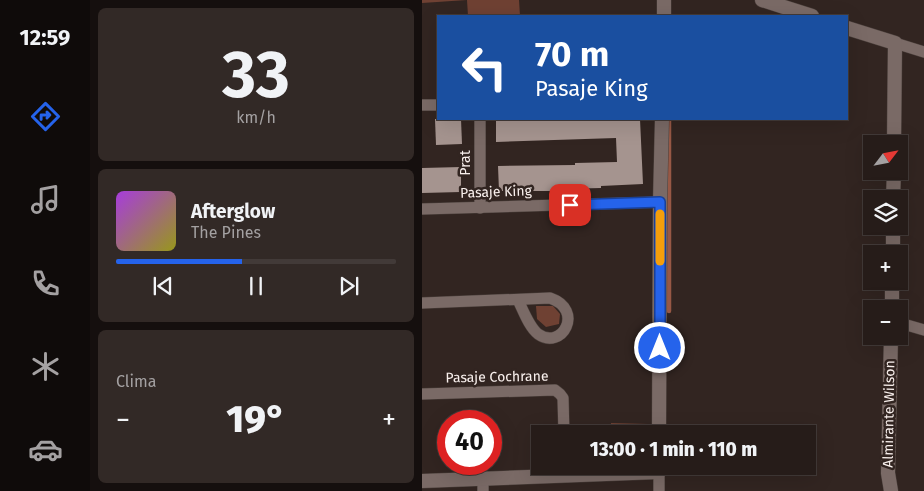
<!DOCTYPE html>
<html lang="es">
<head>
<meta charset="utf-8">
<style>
  body { margin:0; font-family:"Fira Sans",sans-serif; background:#322926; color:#f1f3f6; height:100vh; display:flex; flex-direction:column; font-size:19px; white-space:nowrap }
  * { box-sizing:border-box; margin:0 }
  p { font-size:16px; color:#a4a1a2 }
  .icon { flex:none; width:28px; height:28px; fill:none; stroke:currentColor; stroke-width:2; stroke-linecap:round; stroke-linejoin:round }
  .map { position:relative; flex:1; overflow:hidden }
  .side { display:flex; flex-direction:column; gap:8px; padding:8px; background:#150f0e; width:332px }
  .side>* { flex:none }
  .guide { position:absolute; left:15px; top:15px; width:411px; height:105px; border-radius:0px; box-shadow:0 5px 20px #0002,0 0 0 1px #423a38; background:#1a4fa0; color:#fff; overflow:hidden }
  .needle { width:32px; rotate:58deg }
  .fabs { position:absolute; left:441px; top:135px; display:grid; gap:10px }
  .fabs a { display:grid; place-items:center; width:45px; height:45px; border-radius:0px; background:#261c19; box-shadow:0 5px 20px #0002,0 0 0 1px #423a38; font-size:25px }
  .speed { position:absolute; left:15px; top:410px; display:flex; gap:10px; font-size:25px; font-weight:700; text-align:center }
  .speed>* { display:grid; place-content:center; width:65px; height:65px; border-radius:50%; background:#261c19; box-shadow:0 5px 20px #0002,0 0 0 1px #423a38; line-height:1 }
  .speed .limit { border:8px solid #d22; background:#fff; color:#111 }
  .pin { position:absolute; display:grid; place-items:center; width:42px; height:42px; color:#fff; margin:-21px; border-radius:10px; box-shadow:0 2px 8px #0006 }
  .me { position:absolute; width:55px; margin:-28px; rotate:0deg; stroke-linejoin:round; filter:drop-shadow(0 0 4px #0008) }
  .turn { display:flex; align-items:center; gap:18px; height:105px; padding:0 15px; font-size:22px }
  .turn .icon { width:65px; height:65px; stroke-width:2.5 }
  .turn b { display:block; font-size:35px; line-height:42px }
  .big { font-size:38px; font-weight:800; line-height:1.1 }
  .side .tile { flex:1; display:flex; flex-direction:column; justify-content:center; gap:8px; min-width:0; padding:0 18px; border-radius:8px; background:#322926 }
  .side .dial { align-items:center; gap:0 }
  .dial b { font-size:65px; line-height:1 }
  .song { display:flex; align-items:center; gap:15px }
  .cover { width:60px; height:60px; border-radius:8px; background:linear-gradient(135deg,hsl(280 70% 55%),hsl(60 70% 35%)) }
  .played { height:5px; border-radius:2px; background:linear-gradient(90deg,#2563eb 45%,#423a38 45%) }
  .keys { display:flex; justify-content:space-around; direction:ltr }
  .heat { display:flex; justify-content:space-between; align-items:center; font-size:28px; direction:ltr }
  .trip { position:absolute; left:109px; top:425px; width:285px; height:50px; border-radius:0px; background:#261c19; box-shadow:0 5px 20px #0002,0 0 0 1px #423a38; font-weight:800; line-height:50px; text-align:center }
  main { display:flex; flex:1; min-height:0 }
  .menu { display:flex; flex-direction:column; width:90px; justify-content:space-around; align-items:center; background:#0f0b0a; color:#a4a1a2 }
  .menu .icon { width:35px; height:35px }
  .menu .selected { color:#2563eb }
  .menu b { font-size:22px; color:#f1f3f6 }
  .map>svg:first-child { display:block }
  .green { fill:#6f4133 }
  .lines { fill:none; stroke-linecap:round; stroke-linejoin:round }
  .stream { stroke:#975845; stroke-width:4.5 }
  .building { fill:#a5948f }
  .minor-casing { stroke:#4b403c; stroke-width:12 }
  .tertiary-casing { stroke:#4b403c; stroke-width:15 }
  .minor { stroke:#7a6a66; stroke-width:11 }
  .tertiary { stroke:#7a6a66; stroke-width:14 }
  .route-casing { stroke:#184099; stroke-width:12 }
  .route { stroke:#2563eb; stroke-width:9 }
  .slow { stroke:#f59e0b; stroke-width:9 }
  .labels { text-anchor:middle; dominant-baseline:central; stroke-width:5; stroke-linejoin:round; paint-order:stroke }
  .street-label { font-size:14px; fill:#f9f0ed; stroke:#322521 }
</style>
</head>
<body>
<main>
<nav class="menu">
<b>12:59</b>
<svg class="icon selected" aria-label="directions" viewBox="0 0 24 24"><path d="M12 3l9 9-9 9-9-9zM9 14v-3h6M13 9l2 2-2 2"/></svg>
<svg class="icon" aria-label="music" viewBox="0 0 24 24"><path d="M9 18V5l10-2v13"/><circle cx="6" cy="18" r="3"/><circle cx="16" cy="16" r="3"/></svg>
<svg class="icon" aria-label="phone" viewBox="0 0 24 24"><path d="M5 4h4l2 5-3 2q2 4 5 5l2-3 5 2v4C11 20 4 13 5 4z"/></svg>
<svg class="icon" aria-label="climate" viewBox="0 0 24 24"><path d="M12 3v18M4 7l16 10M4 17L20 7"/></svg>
<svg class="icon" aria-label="car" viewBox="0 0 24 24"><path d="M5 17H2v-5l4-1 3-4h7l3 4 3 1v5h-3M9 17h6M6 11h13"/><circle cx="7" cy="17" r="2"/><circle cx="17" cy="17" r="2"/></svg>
</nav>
<section class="side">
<div class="tile dial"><b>33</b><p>km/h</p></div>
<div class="tile">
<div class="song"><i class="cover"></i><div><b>Afterglow</b><p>The Pines</p></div></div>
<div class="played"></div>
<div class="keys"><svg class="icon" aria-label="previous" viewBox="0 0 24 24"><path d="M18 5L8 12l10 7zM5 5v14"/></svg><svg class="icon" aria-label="pause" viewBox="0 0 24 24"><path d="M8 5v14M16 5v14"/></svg><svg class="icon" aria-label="next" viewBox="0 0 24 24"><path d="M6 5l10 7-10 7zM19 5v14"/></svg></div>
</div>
<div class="tile"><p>Clima</p>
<div class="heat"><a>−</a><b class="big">19°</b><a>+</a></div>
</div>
</section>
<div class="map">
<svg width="502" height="491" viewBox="0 0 502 491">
  <rect width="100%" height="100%" fill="#322521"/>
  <g class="green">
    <path d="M0,0H97L98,16H46L45,0L0,3Z"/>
    <path d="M114,306H131L138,314L137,324L124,327L115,319Z"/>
    <path d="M189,423L226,424V434H189Z"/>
  </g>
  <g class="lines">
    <path class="stream" d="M247,119V311"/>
  </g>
  <g class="building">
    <path d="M13,119H39L40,144L14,145Z"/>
    <path d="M74,119H218L221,184L179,186V188L141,189V191H77L76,166L153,165V163L195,162L194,138L74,142Z"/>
    <path d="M39,167V192L0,193V168Z"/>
  </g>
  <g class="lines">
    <defs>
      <g id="minor">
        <path d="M473,43L502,52"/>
        <path d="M0,105H16"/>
        <path d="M58,119V208"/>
        <path d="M0,209L238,202"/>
        <path d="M0,303L128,298C163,310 140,351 116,334C107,327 101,310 96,300"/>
        <path d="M478,323L502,330"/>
        <path d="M0,394L133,390L138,394L141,398L142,434"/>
        <path d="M61,480V491"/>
        <path d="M237,491V472"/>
      </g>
      <g id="tertiary">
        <path d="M340,0L390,16"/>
        <path d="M242,16V0"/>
        <path d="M425,28L473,43L472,144"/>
        <path d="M471,199L472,171"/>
        <path d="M471,254V226"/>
        <path d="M470,309V281"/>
        <path d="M237,434L238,202L240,119"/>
        <path d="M0,481L237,472V466"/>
        <path d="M469,491L466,473L469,336"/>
      </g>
    </defs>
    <use href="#minor" class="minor-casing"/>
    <use href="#tertiary" class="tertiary-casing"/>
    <use href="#minor" class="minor"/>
    <use href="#tertiary" class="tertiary"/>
  </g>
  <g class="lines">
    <defs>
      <path id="route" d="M148,205L238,202V348"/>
    </defs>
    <use href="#route" class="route-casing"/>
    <use href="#route" class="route"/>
    <path class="slow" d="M238,214V261"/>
  </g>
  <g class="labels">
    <g class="street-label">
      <text transform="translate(43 163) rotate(-90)">Prat</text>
      <text transform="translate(74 192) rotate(-2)">Pasaje King</text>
      <text transform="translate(75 377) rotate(-1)">Pasaje Cochrane</text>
      <text transform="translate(467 414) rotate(-89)">Almirante Wilson</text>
    </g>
  </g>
</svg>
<div class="fabs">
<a><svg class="needle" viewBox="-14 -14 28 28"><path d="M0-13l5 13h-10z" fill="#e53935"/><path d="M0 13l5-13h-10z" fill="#a4a1a2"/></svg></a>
<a><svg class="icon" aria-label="layers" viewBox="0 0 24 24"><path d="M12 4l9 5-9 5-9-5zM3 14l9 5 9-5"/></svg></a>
<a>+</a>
<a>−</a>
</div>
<div class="speed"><div class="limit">40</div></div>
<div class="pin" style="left:148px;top:205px;background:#d93025"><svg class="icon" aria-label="arrive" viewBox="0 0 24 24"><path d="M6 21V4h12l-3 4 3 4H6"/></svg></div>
<svg class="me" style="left:238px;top:348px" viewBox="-20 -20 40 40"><circle r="17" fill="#2563eb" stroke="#fff" stroke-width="3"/><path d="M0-11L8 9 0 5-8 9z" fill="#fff"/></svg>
<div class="trip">13:00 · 1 min · 110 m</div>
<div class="guide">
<div class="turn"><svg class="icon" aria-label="left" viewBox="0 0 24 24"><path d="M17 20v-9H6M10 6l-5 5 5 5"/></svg><div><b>70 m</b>Pasaje King</div></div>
</div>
</div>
</main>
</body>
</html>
